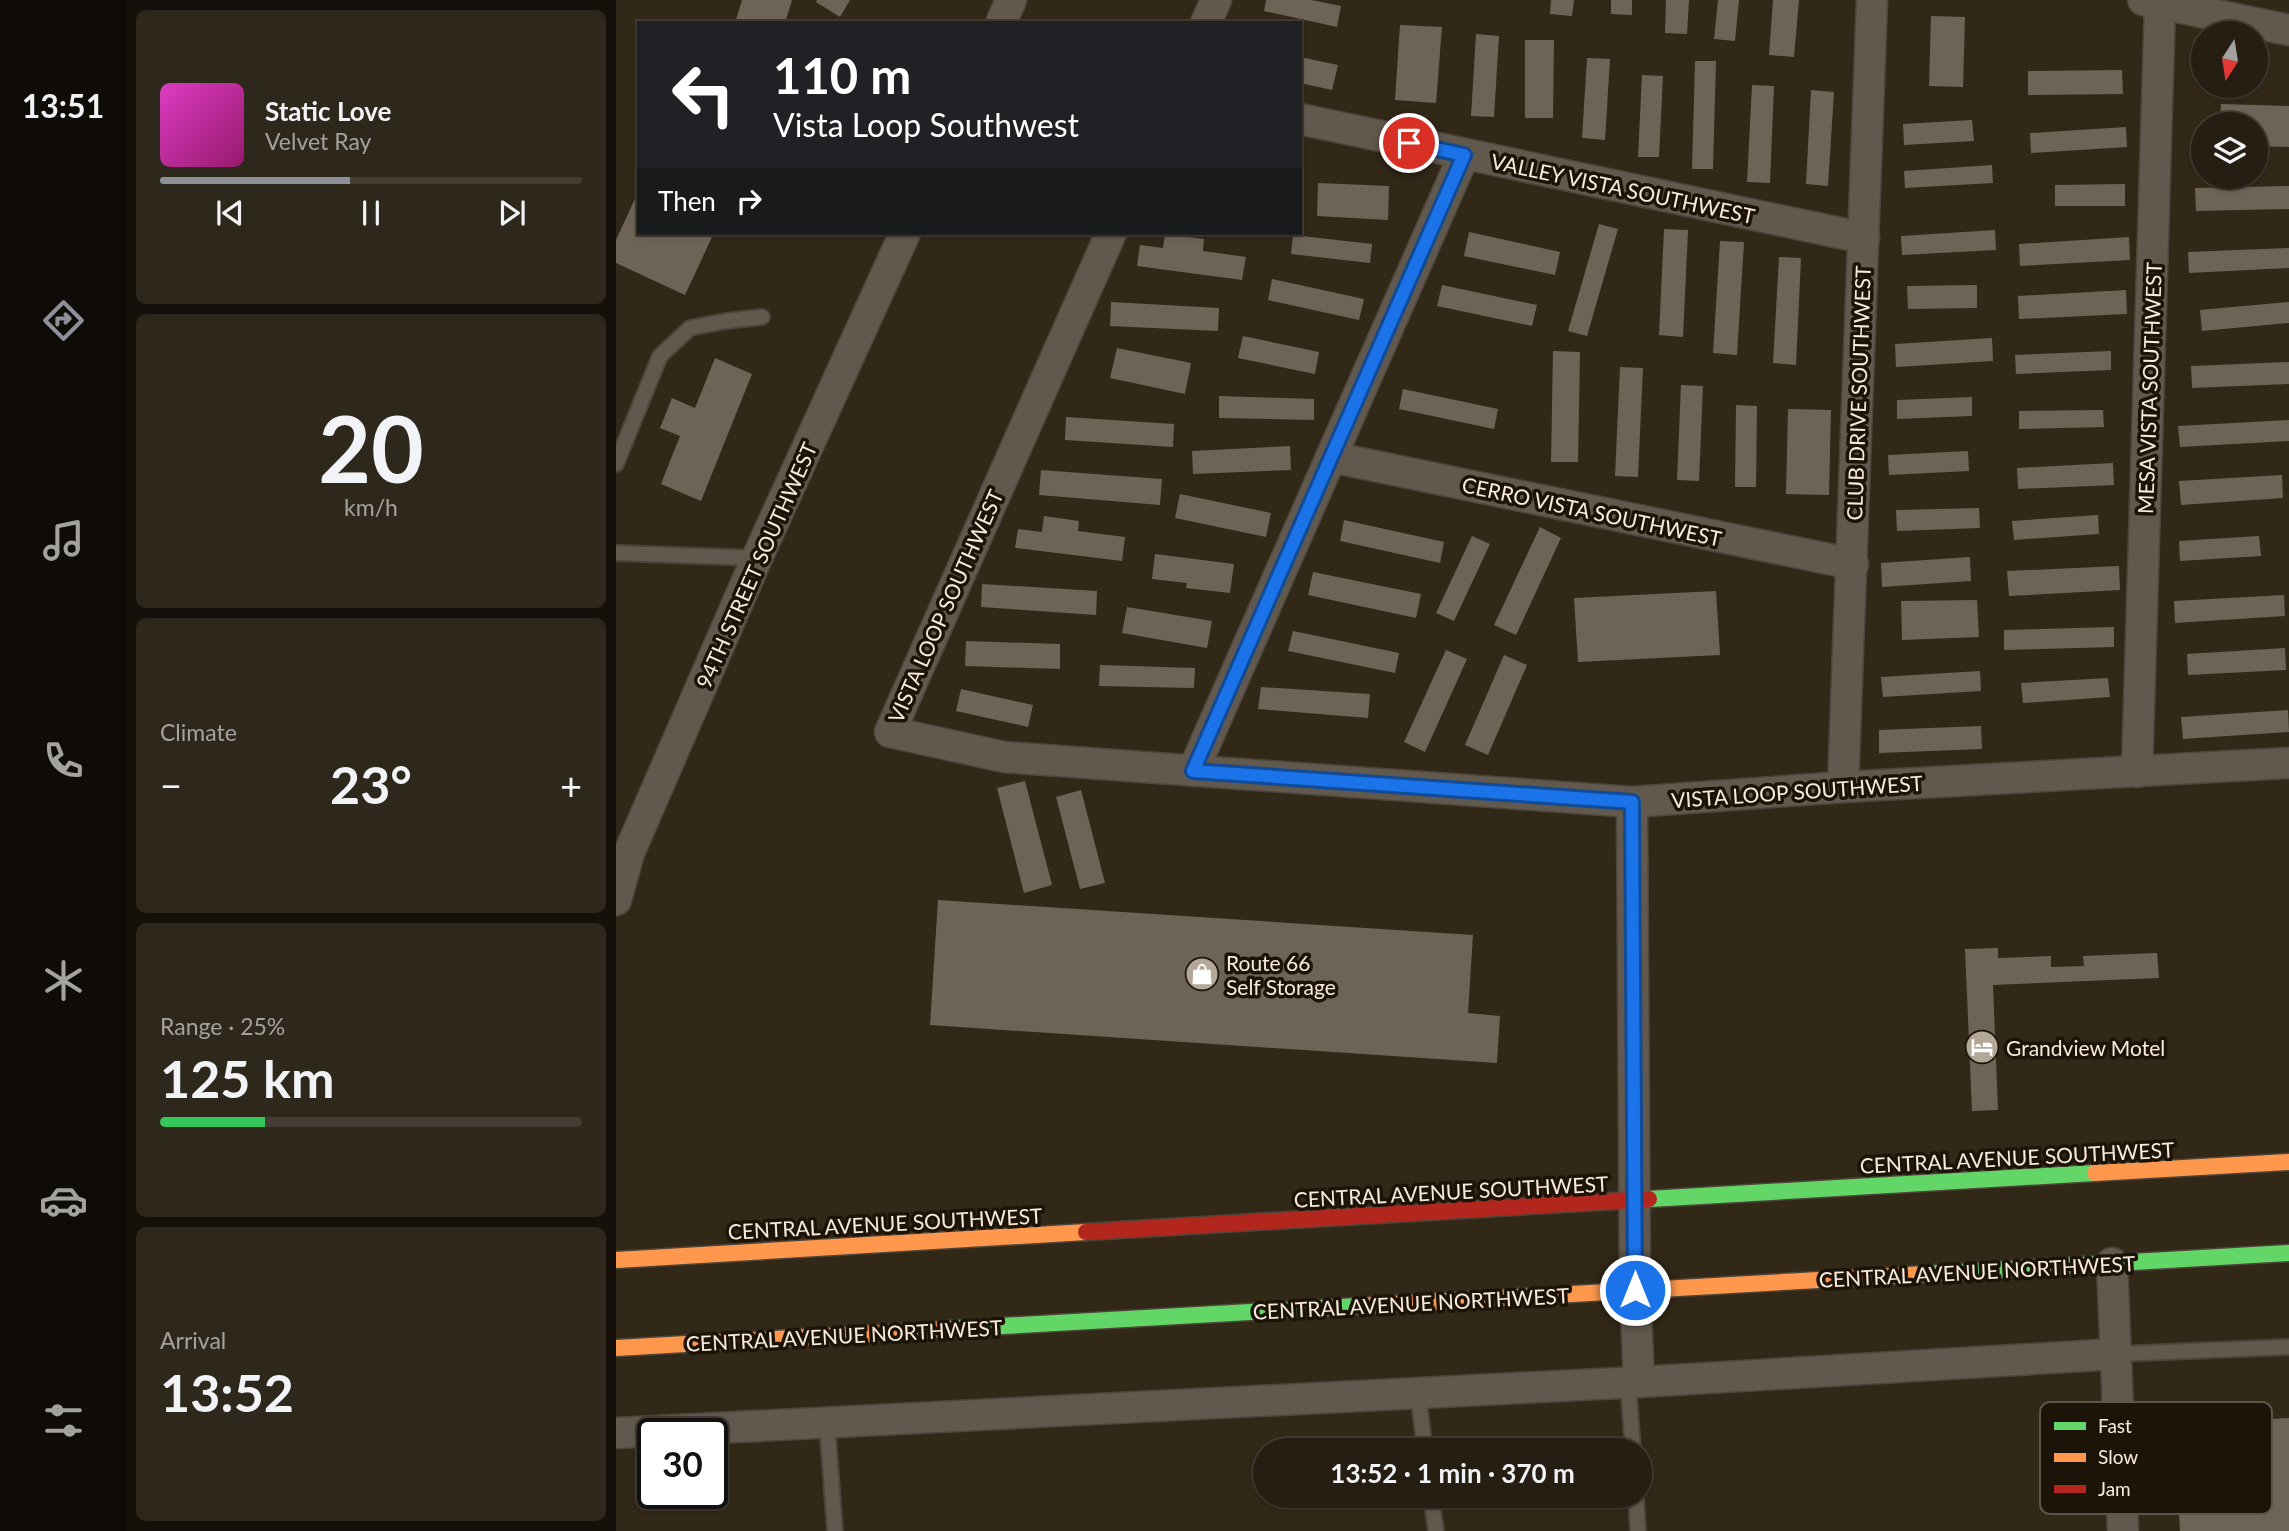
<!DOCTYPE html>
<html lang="en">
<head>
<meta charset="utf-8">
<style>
  body { margin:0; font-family:Lato,sans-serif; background:#2e271b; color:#f1f3f6; height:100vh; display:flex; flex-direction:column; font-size:26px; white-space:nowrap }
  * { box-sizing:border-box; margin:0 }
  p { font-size:23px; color:#a4a29f }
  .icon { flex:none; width:38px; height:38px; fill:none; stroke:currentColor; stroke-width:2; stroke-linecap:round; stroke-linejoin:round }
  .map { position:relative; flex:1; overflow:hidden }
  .sheet { display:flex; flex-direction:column; gap:10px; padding:10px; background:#15100a; width:490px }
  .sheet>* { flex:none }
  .guide { position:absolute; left:21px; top:21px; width:665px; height:214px; border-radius:0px; box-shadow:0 2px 5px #0004,0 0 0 2px #423c32; background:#202124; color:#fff; overflow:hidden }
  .needle { width:46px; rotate:192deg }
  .buttons { position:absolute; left:1575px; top:21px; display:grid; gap:14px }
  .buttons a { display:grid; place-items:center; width:77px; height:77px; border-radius:50%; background:#261e12; box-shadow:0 2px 5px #0004,0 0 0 2px #423c32; font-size:35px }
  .speed { position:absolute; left:21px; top:1418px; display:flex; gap:14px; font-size:35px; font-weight:700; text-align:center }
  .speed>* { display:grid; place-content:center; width:91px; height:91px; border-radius:50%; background:#261e12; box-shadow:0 2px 5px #0004,0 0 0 2px #423c32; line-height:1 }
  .speed .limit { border:4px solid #111; border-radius:10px; background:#fff; color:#111 }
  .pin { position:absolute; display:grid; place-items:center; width:60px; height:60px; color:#fff; margin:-30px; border:4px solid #fff; border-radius:50%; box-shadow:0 2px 7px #0007 }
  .me { position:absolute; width:77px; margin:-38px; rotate:0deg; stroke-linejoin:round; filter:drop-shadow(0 0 5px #0008) }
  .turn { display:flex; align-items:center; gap:24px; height:147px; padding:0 21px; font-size:32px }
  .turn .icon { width:91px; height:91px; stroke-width:2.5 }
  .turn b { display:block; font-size:49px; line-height:60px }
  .then { display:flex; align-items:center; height:66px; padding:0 21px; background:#0003; gap:14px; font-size:26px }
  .big { font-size:52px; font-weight:700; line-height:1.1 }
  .sheet .card { flex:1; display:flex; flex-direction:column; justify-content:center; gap:10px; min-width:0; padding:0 24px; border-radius:10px; background:#2e271b }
  .sheet .dial { align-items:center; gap:0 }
  .dial b { font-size:91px; line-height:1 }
  .song { display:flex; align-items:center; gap:21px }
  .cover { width:84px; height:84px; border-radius:10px; background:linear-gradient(135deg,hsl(310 70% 55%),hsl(320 70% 35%)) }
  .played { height:7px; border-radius:4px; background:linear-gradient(90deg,#8c9099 45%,#423c32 45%) }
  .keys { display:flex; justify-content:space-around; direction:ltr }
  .heat { display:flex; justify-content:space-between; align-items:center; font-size:38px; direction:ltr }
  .charge { height:10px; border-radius:5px; background:linear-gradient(90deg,#34c759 25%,#423c32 0) }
  .trip { position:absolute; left:637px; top:1438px; width:399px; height:70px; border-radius:35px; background:#261e12; box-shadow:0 2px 5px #0004,0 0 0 2px #423c32; font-weight:700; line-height:70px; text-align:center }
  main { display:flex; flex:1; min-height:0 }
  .tabs { display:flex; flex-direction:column; width:126px; justify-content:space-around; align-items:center; background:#0f0c07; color:#a4a29f }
  .tabs .icon { width:49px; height:49px }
  .tabs .active { color:#8c9099 }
  .tabs b { font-size:32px; color:#f1f3f6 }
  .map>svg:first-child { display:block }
  .building { fill:#6d6457 }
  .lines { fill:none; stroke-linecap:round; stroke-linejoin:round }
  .lane-casing { stroke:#4e453a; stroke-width:18 }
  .street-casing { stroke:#4e453a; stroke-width:33 }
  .fast-casing { stroke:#4e453a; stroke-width:19 }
  .slow-casing { stroke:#4e453a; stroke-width:19 }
  .jam-casing { stroke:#4e453a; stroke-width:19 }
  .lane { stroke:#62594e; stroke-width:14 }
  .street { stroke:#62594e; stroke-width:30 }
  .fast { stroke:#63d668; stroke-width:16 }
  .slow { stroke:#ff974d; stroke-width:16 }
  .jam { stroke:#b3261e; stroke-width:16 }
  .route-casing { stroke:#114b97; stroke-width:18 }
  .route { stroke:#1a73e8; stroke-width:12 }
  .labels { text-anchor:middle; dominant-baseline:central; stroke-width:7; stroke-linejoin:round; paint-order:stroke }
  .street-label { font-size:21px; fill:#f8ebdc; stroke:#1d1409 }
  .poi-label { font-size:21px; fill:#f8ebdc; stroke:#1d1409; text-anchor:start }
  .key { fill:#1d1409; stroke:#5f5448; stroke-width:2 }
  .key-label { font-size:19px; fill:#f8ebdc }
</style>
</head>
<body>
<main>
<nav class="tabs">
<b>13:51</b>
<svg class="icon active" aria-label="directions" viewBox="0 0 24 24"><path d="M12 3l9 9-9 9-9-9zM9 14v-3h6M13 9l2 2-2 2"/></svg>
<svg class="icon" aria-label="music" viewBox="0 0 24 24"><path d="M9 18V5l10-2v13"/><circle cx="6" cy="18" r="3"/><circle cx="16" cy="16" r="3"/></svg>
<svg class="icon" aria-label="phone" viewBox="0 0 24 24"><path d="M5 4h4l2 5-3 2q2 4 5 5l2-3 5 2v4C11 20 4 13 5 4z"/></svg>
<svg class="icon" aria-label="climate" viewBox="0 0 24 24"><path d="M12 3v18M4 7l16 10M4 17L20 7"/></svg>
<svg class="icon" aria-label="car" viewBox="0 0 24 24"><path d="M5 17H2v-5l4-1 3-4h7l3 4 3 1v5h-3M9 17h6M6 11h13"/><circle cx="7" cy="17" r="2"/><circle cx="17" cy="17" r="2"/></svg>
<svg class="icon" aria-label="filters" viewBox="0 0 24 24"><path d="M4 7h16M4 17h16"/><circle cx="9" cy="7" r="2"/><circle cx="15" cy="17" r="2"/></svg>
</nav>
<section class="sheet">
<div class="card">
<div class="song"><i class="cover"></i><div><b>Static Love</b><p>Velvet Ray</p></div></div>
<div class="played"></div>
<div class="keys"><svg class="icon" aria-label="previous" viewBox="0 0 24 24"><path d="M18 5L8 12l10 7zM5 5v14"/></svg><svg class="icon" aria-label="pause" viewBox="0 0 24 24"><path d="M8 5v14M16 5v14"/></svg><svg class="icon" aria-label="next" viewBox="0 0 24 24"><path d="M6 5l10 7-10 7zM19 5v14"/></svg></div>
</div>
<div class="card dial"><b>20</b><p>km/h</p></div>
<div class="card"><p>Climate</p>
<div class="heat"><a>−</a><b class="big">23°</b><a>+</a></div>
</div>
<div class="card"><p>Range · 25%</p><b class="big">125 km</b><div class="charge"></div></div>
<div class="card"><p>Arrival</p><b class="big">13:52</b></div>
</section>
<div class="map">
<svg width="1673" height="1531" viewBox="0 0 1673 1531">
  <rect width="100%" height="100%" fill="#322818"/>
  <g class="building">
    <path d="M126,0H176L169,23H119Z"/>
    <path d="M201,0H234L224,17L200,2Z"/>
    <path d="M650,0H695L725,6L721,27L648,11Z"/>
    <path d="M935,0H958L956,16L934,14Z"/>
    <path d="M995,0H1016V15L995,14Z"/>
    <path d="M1050,0H1073L1071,34L1049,33Z"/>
    <path d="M1102,0H1123L1119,41L1098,39Z"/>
    <path d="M1157,0H1183L1178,57L1153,55Z"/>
    <path d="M1315,16L1349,17L1347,87L1313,86Z"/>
    <path d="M784,25L826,27L820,103L779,100Z"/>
    <path d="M860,34L883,36L878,117L855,116Z"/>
    <path d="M909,40H938L937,118H909Z"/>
    <path d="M684,57L722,65L716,90L684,83Z"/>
    <path d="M971,58L994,59L989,140L966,138Z"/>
    <path d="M1079,61H1100L1097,169H1076Z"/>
    <path d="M1506,70L1507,94L1412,95V71Z"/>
    <path d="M1026,75L1047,76L1043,157H1022Z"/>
    <path d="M1136,85L1158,86L1154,183L1131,182Z"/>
    <path d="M1195,90L1218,92L1212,186L1190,184Z"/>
    <path d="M1605,104L1673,106V147L1640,146V124H1604Z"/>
    <path d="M1356,120L1358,141L1288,145L1287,124Z"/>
    <path d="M1510,127L1511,147L1415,153L1414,133Z"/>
    <path d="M1376,165L1377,183L1289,188L1288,171Z"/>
    <path d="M702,183L773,186L772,220L701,216Z"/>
    <path d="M1509,184V206H1439V185Z"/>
    <path d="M1673,186V209L1580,211L1579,188Z"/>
    <path d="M23,190V233H87L96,237L69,295L0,263V240Z"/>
    <path d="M983,224L1002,229L971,336L952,331Z"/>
    <path d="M1048,229L1072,230L1067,337L1043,335Z"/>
    <path d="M1379,230L1380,250L1286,255L1285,236Z"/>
    <path d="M853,232L944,252L939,275L848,256Z"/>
    <path d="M549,234L588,239L587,251L630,257L626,280L521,266L524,245L547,248Z"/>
    <path d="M677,235L756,244L754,263L675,254Z"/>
    <path d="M1513,237L1514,260L1404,266L1403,244Z"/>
    <path d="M1104,241L1128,242L1121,355L1097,353Z"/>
    <path d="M1673,248V268L1573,273L1572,252Z"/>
    <path d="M1163,257L1185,258L1180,365L1157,363Z"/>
    <path d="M656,279L748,299L743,320L652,300Z"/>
    <path d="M826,285L921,305L916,326L821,306Z"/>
    <path d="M1361,285V308L1292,309L1291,286Z"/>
    <path d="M1510,290L1511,314L1403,319L1402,296Z"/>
    <path d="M495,302L603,308L602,331L494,326Z"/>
    <path d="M1673,302V323L1586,331L1584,310Z"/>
    <path d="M627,336L703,352L699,374L622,358Z"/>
    <path d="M1376,338L1377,361L1280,367L1279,344Z"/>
    <path d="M501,348L575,363L569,394L494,378Z"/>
    <path d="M937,351L964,352L962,462H935Z"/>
    <path d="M1495,351V370L1400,374L1399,355Z"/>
    <path d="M99,358L136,374L85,501L45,484L64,436L44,428L56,398L79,408Z"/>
    <path d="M1673,362V384L1576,388L1575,366Z"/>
    <path d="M1004,367L1027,368L1022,477L999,476Z"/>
    <path d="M1065,385L1087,386L1083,481L1061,480Z"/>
    <path d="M787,389L882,409L878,429L783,409Z"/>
    <path d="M603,396L698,399V420L603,418Z"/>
    <path d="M1356,397V416L1281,419V400Z"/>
    <path d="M1120,405L1141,406L1140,487H1119Z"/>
    <path d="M1172,409L1215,410L1213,495L1170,494Z"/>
    <path d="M1487,410L1488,427L1403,429V411Z"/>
    <path d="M450,417L558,424L557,447L449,440Z"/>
    <path d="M1673,420V441L1564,447L1562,426Z"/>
    <path d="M674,446L675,470L577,474L576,451Z"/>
    <path d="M1352,451L1353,471L1273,475L1272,455Z"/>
    <path d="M1497,463L1498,485L1402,489L1401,468Z"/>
    <path d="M425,470L546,479L544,505L423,495Z"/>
    <path d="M1666,475L1667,498L1565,505L1563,481Z"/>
    <path d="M564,494L655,513L650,537L559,518Z"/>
    <path d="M1363,508L1364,528L1281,531L1280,510Z"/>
    <path d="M1482,515L1483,534L1398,540L1396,521Z"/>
    <path d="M428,516L463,521L462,531L509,537L506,561L399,548L402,529L426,532Z"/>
    <path d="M728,520L828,542L824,563L724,541Z"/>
    <path d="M924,527L945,538L900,635L878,625Z"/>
    <path d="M856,536L874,544L838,621L820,613Z"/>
    <path d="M1643,536L1645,556L1564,561L1563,541Z"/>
    <path d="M539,554L618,564L614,593L570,588L571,583L536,579Z"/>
    <path d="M1354,557L1355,581L1266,587L1265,563Z"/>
    <path d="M1503,566L1504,590L1393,596L1391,571Z"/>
    <path d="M697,572L805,594L800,618L692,595Z"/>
    <path d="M366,584L481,591L480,615L365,607Z"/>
    <path d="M1100,591L1104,655L962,662L958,598Z"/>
    <path d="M1668,595L1669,616L1559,623L1558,601Z"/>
    <path d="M1361,600L1363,637L1286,640L1285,601Z"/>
    <path d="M511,607L596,621L591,648L506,633Z"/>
    <path d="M1498,627V647L1388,650V630Z"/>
    <path d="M677,631L783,653L779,673L672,651Z"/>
    <path d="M350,641L444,644V669L349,666Z"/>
    <path d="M1669,648L1670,670L1572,675L1571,654Z"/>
    <path d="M830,650L851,659L809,752L788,742Z"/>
    <path d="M888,655L911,665L872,755L849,745Z"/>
    <path d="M484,665L579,668L578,688L483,686Z"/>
    <path d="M1364,671L1365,691L1267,697L1265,677Z"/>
    <path d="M1492,678L1494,697L1407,703L1405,683Z"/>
    <path d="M645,687L754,694L752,718L642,709Z"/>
    <path d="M345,689L417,705L412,727L340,711Z"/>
    <path d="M1672,710L1673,732L1567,739L1565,717Z"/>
    <path d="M1365,726L1366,749L1263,753V730Z"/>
    <path d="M409,781L436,885L408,893L381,788Z"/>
    <path d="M465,790L489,883L464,889L440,797Z"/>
    <path d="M322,900L857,935L852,1013L884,1016L881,1063L314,1025Z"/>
    <path d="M1382,948V958L1435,956V967L1468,966L1467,956L1541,953L1543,978L1377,985L1382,1110L1356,1111L1349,949Z"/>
    <path d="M1673,1418V1531H1564L1558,1425Z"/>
  </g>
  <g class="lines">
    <defs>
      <g id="lane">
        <path d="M0,464L44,356L74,328L110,321L146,317"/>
        <path d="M0,553L141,558"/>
        <path d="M1501,1354L1673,1347"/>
        <path d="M1012,1382L1017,1451"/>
        <path d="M802,1393L809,1451"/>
        <path d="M211,1422L219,1531"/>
        <path d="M815,1496L820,1531"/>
        <path d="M1020,1496L1022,1531"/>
      </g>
      <g id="street">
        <path d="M1527,0L1673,30"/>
        <path d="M385,23L395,0"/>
        <path d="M590,23L600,0"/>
        <path d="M684,119L1248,238"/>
        <path d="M495,233L274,732L388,757L1016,802L1227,787L1673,763"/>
        <path d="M715,457L1237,564"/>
        <path d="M577,771L848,155"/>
        <path d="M1521,772L1544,4"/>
        <path d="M1227,787L1256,0"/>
        <path d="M1016,802L1019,1290L1023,1382"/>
        <path d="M0,900L13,853L141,558L289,233"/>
        <path d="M1496,1263L1507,1531"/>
        <path d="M0,1433L1023,1382L1501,1354"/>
      </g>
      <g id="fast">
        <path d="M1033,1199L1479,1173"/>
        <path d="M1310,1274L1673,1253"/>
        <path d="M333,1329L742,1306"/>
      </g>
      <g id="slow">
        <path d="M1479,1173L1673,1162"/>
        <path d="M0,1260L470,1232"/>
        <path d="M742,1306L1310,1274"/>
        <path d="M0,1348L333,1329"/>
      </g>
      <path id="jam" d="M470,1232L1033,1199"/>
    </defs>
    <use href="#lane" class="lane-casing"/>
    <use href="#street" class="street-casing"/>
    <use href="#fast" class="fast-casing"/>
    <use href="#slow" class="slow-casing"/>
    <use href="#jam" class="jam-casing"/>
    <use href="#lane" class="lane"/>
    <use href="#street" class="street"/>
    <use href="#fast" class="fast"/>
    <use href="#slow" class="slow"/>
    <use href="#jam" class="jam"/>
  </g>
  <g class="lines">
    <defs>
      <path id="route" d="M793,143L848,155L577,771L1016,802L1019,1290"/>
    </defs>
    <use href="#route" class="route-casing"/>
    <use href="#route" class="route"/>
  </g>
  <defs>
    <symbol id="shop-disc" viewBox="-11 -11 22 22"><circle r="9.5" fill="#b3a797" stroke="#1d1409"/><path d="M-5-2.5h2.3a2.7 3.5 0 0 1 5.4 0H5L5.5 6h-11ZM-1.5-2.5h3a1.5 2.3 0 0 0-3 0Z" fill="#fff"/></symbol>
    <symbol id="hotel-disc" viewBox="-11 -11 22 22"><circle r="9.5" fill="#b3a797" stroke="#1d1409"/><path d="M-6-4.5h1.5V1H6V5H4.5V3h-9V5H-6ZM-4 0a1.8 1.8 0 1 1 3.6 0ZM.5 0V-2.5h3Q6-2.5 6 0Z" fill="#fff"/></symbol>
  </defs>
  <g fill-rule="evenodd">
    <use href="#shop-disc" x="567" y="955" width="38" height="38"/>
    <use href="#hotel-disc" x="1347" y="1028" width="38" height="38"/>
  </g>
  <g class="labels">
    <g class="street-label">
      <text transform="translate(1007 188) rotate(12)">VALLEY VISTA SOUTHWEST</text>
      <text transform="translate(1533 388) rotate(-88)">MESA VISTA SOUTHWEST</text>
      <text transform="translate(1242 393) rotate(-88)">CLUB DRIVE SOUTHWEST</text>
      <text transform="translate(976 511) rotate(12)">CERRO VISTA SOUTHWEST</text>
      <text transform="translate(140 565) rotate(-66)">94TH STREET SOUTHWEST</text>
      <text transform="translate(329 606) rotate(-66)">VISTA LOOP SOUTHWEST</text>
      <text transform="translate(1181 791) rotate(-4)">VISTA LOOP SOUTHWEST</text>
      <text transform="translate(1401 1157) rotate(-3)">CENTRAL AVENUE SOUTHWEST</text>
      <text transform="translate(835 1191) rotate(-3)">CENTRAL AVENUE SOUTHWEST</text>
      <text transform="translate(269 1223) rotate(-3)">CENTRAL AVENUE SOUTHWEST</text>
      <text transform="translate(1361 1271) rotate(-3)">CENTRAL AVENUE NORTHWEST</text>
      <text transform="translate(795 1303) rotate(-3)">CENTRAL AVENUE NORTHWEST</text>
      <text transform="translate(228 1335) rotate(-3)">CENTRAL AVENUE NORTHWEST</text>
    </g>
    <g class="poi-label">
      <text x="610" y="962">Route 66<tspan x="610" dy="24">Self Storage</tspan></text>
      <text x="1390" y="1047">Grandview Motel</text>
    </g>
  </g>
  <rect x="1424" y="1402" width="232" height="112" rx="10" class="key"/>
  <rect x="1438" y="1422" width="32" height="8" fill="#63d668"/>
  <rect x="1438" y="1453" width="32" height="9" fill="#ff974d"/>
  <rect x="1438" y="1485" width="32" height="8" fill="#b3261e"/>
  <g class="key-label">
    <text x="1482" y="1433">Fast</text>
    <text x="1482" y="1464">Slow</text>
    <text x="1482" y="1496">Jam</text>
  </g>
</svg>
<div class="buttons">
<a><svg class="needle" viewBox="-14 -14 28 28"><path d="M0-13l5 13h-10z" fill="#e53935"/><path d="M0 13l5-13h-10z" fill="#a4a29f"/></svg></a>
<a><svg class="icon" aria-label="layers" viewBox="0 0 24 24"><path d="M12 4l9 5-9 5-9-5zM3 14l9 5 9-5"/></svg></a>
</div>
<div class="speed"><div class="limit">30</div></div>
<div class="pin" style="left:793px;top:143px;background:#d93025"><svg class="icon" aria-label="arrive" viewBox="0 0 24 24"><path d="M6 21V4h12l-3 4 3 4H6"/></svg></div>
<svg class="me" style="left:1019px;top:1290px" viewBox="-20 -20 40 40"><circle r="17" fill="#1a73e8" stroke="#fff" stroke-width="3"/><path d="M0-11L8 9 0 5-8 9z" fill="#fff"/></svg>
<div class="trip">13:52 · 1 min · 370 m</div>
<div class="guide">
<div class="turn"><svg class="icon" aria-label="left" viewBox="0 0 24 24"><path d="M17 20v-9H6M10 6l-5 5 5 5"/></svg><div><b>110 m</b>Vista Loop Southwest</div></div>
<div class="then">Then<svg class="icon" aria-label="right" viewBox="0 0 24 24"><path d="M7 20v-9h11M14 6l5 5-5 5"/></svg></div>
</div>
</div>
</main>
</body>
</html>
